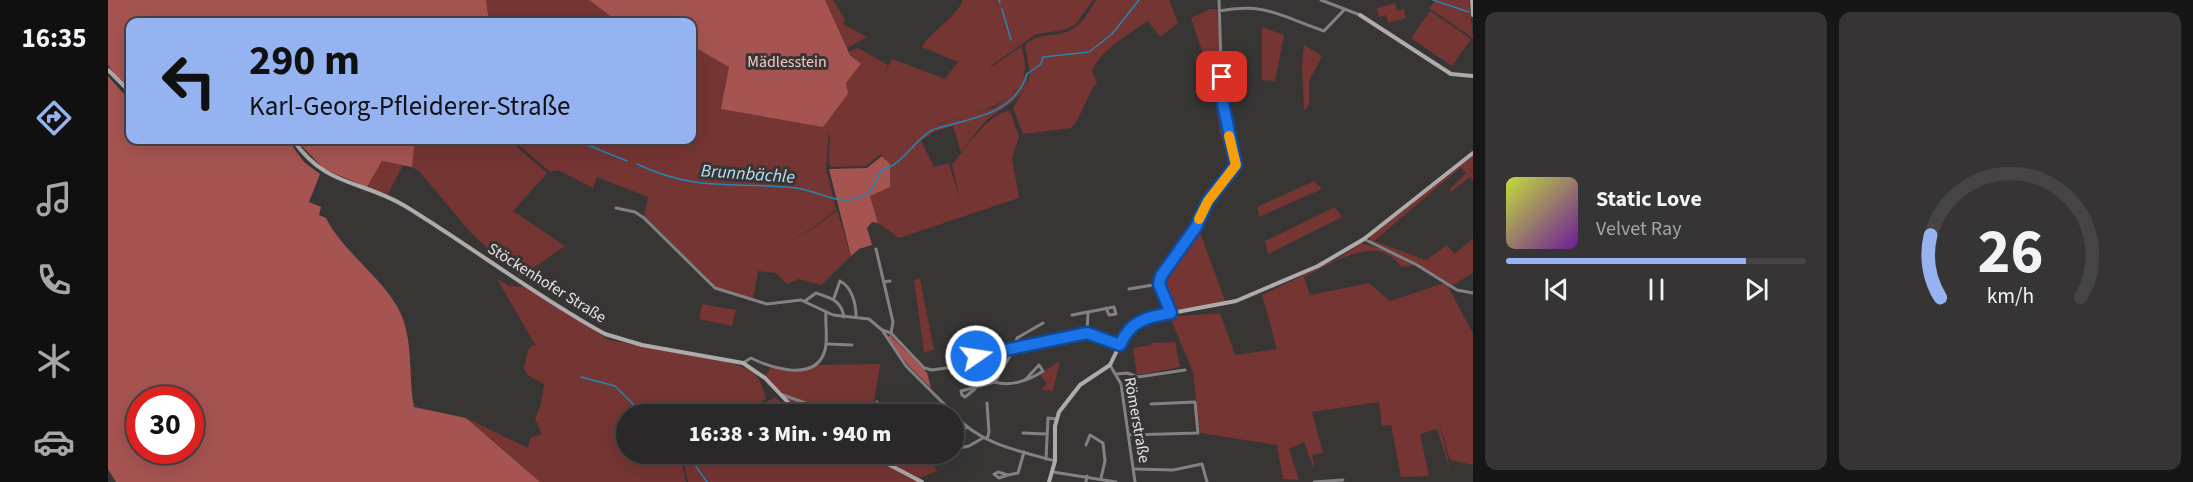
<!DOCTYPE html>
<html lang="de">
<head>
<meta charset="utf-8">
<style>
  body { margin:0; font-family:"Source Sans 3",sans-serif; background:#363434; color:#f1f3f6; height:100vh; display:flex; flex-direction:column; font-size:22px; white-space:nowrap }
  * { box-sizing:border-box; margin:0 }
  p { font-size:20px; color:#a5a6a8 }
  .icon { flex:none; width:33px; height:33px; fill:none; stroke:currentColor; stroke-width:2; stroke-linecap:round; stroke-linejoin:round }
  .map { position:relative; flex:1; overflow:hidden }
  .side { display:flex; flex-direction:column; gap:12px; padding:12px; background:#171616; width:720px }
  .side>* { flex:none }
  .banner { position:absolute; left:18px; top:18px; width:570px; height:126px; border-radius:12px; box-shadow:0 6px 24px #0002,0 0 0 2px #464445; background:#95b2f1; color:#111; overflow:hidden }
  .speed { position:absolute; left:18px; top:386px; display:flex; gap:12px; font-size:30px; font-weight:700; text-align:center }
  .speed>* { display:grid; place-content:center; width:78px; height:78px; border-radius:50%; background:#2a2828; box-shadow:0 6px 24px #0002,0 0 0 2px #464445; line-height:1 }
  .speed .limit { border:9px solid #d22; background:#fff; color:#111 }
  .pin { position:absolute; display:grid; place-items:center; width:51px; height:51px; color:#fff; margin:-26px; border-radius:12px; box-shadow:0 3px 9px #0006 }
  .me { position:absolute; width:66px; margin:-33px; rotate:77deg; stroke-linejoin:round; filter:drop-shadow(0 0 4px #0008) }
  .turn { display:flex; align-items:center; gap:21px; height:126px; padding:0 24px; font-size:27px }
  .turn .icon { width:78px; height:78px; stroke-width:2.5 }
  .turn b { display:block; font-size:42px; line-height:51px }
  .side .card { flex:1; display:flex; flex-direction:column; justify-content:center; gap:9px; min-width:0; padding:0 21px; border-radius:12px; background:#363434 }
  .side .dial { align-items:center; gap:0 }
  .dial svg { height:156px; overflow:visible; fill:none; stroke:#464445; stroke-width:7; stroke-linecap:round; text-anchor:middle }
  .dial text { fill:#f1f3f6; stroke:none }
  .song { display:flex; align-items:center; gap:18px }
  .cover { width:72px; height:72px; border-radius:9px; background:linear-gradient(135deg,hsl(70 70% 55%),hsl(280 70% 35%)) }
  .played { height:6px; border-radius:3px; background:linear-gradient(90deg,#95b2f1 80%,#464445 80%) }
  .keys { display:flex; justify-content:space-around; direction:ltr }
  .side .tiles { flex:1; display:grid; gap:12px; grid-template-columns:repeat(2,1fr) }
  .trip { position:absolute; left:508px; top:404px; width:348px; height:60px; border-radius:30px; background:#2a2828; box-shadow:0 6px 24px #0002,0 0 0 2px #464445; font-weight:800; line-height:60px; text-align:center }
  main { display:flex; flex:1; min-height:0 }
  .tab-bar { display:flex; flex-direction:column; width:108px; justify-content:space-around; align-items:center; background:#111010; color:#a5a6a8 }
  .tab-bar .icon { width:42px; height:42px }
  .tab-bar .active { color:#95b2f1 }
  .tab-bar b { font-size:27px; color:#f1f3f6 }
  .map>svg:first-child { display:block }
  .green { fill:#753533 }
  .forest { fill:#a65451; fill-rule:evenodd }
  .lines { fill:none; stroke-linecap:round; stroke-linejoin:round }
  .stream { stroke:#2686b3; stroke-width:1.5 }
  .street { stroke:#838181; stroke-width:3 }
  .secondary { stroke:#aeabab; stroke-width:4 }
  .route-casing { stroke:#114b97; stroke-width:15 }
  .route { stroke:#1a73e8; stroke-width:10 }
  .slow { stroke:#f59e0b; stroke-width:10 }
  .labels { text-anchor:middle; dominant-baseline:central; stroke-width:6; stroke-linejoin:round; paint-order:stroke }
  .park-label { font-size:16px; fill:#f7c7c3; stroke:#383535 }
  .street-label { font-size:16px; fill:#e6e4e4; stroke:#383535 }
  .water-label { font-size:18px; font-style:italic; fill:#b6e0f9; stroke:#383535 }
</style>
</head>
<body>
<main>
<nav class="tab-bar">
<b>16:35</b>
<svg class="icon active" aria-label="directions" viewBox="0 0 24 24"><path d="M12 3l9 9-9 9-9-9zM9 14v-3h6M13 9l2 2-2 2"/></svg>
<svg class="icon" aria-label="music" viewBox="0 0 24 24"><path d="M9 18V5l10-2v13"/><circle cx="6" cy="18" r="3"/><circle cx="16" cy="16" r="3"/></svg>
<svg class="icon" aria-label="phone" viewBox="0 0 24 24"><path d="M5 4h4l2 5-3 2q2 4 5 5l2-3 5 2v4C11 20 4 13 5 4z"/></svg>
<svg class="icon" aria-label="climate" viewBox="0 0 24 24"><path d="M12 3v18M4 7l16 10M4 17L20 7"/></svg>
<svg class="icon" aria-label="car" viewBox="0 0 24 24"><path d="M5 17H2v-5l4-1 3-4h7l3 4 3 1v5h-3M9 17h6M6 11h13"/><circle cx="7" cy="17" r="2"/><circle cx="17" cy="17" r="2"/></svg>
</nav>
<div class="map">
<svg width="1365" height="482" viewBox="0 0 1365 482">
  <rect width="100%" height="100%" fill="#383535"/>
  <g class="green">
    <path d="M378,0H481L509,21L518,22H381Z"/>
    <path d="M717,0H725L737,20L735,24L759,37L739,48Z"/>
    <path d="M855,0H985L967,25L955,30L928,34L883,66L882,68L914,46C914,53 917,59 917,65C917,109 853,115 824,126L888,107L908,91L919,71C925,94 895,107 880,119C870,128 862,141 853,152L845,126L826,132L813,141L826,167L841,163L852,201L844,165C856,150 882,111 902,111L911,137L904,158L911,198L791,238L770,223L762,196L771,190L782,164L773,154L758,166L723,167C718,158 724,142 721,132L718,169L728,209L708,226L678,243L708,227L729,210L743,256L713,285L691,279L679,284L668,273L650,271L645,300L608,287L536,216L540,197L489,177L485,188L450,170L442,172L405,140H584V46L621,67L738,83L753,65L740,52L750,48L780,65L772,81L784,59L837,79L850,62L814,47C825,29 847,19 855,0Z"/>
    <path d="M988,0H1061L1070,23L1052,37L1040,21C1021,34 993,49 984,71L989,83C977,96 975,116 963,128L915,134L905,108L920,83L922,74L917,45C929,32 948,38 963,30C975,24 981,11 988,0Z"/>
    <path d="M1328,0H1361L1365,38L1321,8Z"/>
    <path d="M1287,3L1289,11L1296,9L1298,18L1280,23L1278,15L1271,17L1269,8Z"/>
    <path d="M1102,9H1108L1109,12L1114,62L1112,94L1126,166L1123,170L1112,132L1105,83L1083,18Z"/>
    <path d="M1322,11L1363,39L1344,66L1303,38Z"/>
    <path d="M1154,27L1176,35L1167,81L1154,80Z"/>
    <path d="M1196,45L1214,56L1201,81V104L1196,111L1194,65Z"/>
    <path d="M307,140H401L439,173L405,211L457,246L412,277L364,234L312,172L304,167Z"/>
    <path d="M1365,155V181L1362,177L1343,192L1341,190L1358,173L1353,167L1266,241L1318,260L1339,245L1346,254L1365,239V273L1345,285L1293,255L1262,241V237Z"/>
    <path d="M274,161L295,165L280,194L259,187Z"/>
    <path d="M1206,181L1214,189L1151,217L1149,207Z"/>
    <path d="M1227,207L1234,217L1160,254L1157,241Z"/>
    <path d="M1089,224L1117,301L1067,310L1053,277Z"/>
    <path d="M1253,243L1273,249L1306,265L1293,267C1270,231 1224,264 1196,277L1202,295L1261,283L1282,301L1336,283L1340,286L1365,334V465L1342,460L1330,417L1343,473L1329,429L1312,434L1321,476L1293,477L1283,425L1274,426L1271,402L1204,412L1215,453L1204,455L1207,472L1196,442L1181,449L1191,480L1175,479L1169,445L1092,433L1085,372L1062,317L1112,313L1127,355L1169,349L1154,295L1229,259Z"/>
    <path d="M389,279L401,286L418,287L501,340L621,362C646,371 651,373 658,399L632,414H519V453H577L574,465L578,482H432L358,418L420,448L422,438L434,434L427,419L433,404L436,384L421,376L416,369L420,350L424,345L428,346Z"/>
    <path d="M812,279L826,350L816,352L806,280Z"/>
    <path d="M594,304L628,310L624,326L591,319Z"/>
    <path d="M1067,342L1072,367L1029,375L1025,348L1043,345V343Z"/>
    <path d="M952,361L945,391L933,390L939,384L932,374Z"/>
    <path d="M772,364L766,403L770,414H691L657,378L662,368L688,370L705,365Z"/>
    <path d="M667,397L687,414H636Z"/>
    <path d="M580,453H818L829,471L812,478V482H580L576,464Z"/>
  </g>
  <g class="forest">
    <path d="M0,0H378L381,22H22V89L10,79L0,65Z"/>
    <path d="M481,0H717L742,55L753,64L738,83L740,94L715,127L613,109L621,67L584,46V22L509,21Z"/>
    <path d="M0,76L15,93L22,97V140H180L196,162L212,174L201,202L213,207L211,215L218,218C234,251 278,281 292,312C306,342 300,376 306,407L358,418L432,482H8L0,469ZM32,399H82V450H32Z"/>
    <path d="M188,140H307L304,167L274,161L259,187L216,169Z"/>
    <path d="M774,156L782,164V187L762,196L770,223L764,222L759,228L764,245L751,249L743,256L721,169L759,168Z"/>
    <path d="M782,335L819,373L823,388L800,365L779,338Z"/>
  </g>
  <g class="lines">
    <g class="stream">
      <path d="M891,0L892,3"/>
      <path d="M1325,0L1361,12"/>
      <path d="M894,9L903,40"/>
      <path d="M467,140L519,161"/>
      <path d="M529,164C590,193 626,181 688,188C708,190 727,204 746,199C769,192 763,187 773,171C798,162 803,143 824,130C861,118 905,117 919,74L933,64L935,57L981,52L1004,34L1031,0"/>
      <path d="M473,377L507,386L535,414"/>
      <path d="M572,453L573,454"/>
      <path d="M582,458L599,482"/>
    </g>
    <g class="street">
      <path d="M1213,0L1252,15"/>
      <path d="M1111,11C1158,2 1174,17 1216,31L1237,9"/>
      <path d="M508,208L527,212L536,218L607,288L659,304L693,300L725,315L761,319L774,330L798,366L846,414"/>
      <path d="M1256,239L1309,265L1349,290L1365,293"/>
      <path d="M768,249L785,322L783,333"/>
      <path d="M776,282L782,281"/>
      <path d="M1051,284L1053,276L1088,227L1100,201L1128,166L1114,94L1111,0"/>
      <path d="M1051,284L1063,313"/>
      <path d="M1021,289L1051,284"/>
      <path d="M726,298L732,281C744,287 748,304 748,316"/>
      <path d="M697,301L708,293C723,298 733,300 736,317"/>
      <path d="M964,315L980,312"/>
      <path d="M774,330L783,333L816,368L824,370L852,366L871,354L979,333L1012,345"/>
      <path d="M979,333L980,312L1006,307L1008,314L1001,315L998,308"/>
      <path d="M719,344L744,345"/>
      <path d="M635,363L643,358C663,368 708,383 717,350C720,338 717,325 718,312"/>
      <path d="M1002,365L1013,384L1027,482"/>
      <path d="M1009,374L1019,373L1030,377L1077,370"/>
      <path d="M887,382C902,387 922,380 935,371L931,365L917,380"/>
      <path d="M867,389L857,397L854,395L853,391L887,382L907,347L909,338L935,323"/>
      <path d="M675,395L700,404L716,414"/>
      <path d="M769,402L773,414"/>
      <path d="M879,403L881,432L879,439"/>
      <path d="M846,414C871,444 911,451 947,461"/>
      <path d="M846,430L858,428"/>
      <path d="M915,433L938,434"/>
      <path d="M1021,435L1090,433L1087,402L1043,404"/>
      <path d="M978,445L982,435L995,443L997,461L993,478"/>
      <path d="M846,449L861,446L875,438"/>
      <path d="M938,459L940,418L948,419"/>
      <path d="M1026,469L1065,470L1094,464L1099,482"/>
      <path d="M945,472L1008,482"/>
      <path d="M900,475L891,478L886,474L890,472L900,475L910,473L916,452"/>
      <path d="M978,482L979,476"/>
      <path d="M1206,482L1235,480"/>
    </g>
    <g class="secondary">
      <path d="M1364,0L1365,15"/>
      <path d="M1252,15L1343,74L1365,76"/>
      <path d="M0,70L22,92"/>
      <path d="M185,140C219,188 252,179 297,206C364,247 428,296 497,334L534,345L635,363L657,378L691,414"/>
      <path d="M759,453L814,482"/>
      <path d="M941,482L947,461V426L951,412L972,385L1002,365L1016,336L1026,324L1042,317L1128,301L1210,266L1256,239L1365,153"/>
    </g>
  </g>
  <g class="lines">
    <defs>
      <path id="route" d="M868,356L979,333L1012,345C1022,321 1038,317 1063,313L1051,284L1053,276L1088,227L1100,201L1128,165L1115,104L1114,77"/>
    </defs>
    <use href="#route" class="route-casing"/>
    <use href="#route" class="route"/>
    <path class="slow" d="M1091,219L1100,201L1128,165L1121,136"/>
  </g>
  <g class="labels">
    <g class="park-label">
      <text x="679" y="62">Mädlesstein</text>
    </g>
    <g class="street-label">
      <text transform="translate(439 283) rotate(32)">Stöckenhofer Straße</text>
      <text transform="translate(1029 420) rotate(80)">Römerstraße</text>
    </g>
    <g class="water-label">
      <text transform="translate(640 174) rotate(4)">Brunnbächle</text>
    </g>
  </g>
</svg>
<div class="speed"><div class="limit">30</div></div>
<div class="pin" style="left:1114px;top:77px;background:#d93025"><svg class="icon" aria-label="arrive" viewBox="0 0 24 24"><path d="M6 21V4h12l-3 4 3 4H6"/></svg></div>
<svg class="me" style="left:868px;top:356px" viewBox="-20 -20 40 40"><circle r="17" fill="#1a73e8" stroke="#fff" stroke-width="3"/><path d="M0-11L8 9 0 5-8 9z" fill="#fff"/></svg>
<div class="trip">16:38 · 3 Min. · 940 m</div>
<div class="banner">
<div class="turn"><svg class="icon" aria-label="left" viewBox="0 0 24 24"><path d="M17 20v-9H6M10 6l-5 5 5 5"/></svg><div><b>290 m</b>Karl-Georg-Pfleiderer-Straße</div></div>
</div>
</div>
<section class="side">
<div class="tiles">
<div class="card">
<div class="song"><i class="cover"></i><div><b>Static Love</b><p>Velvet Ray</p></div></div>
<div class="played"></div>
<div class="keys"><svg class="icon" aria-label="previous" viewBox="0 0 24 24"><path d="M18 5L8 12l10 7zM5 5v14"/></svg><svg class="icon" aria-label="pause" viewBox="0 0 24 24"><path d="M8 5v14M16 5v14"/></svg><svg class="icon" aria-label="next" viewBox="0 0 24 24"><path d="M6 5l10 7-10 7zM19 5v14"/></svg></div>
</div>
<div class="card dial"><svg viewBox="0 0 100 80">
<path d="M14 69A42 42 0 1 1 86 69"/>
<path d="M14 69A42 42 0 0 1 9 37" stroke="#95b2f1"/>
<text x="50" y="56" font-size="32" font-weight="700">26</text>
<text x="50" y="72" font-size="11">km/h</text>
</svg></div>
</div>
</section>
</main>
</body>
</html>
